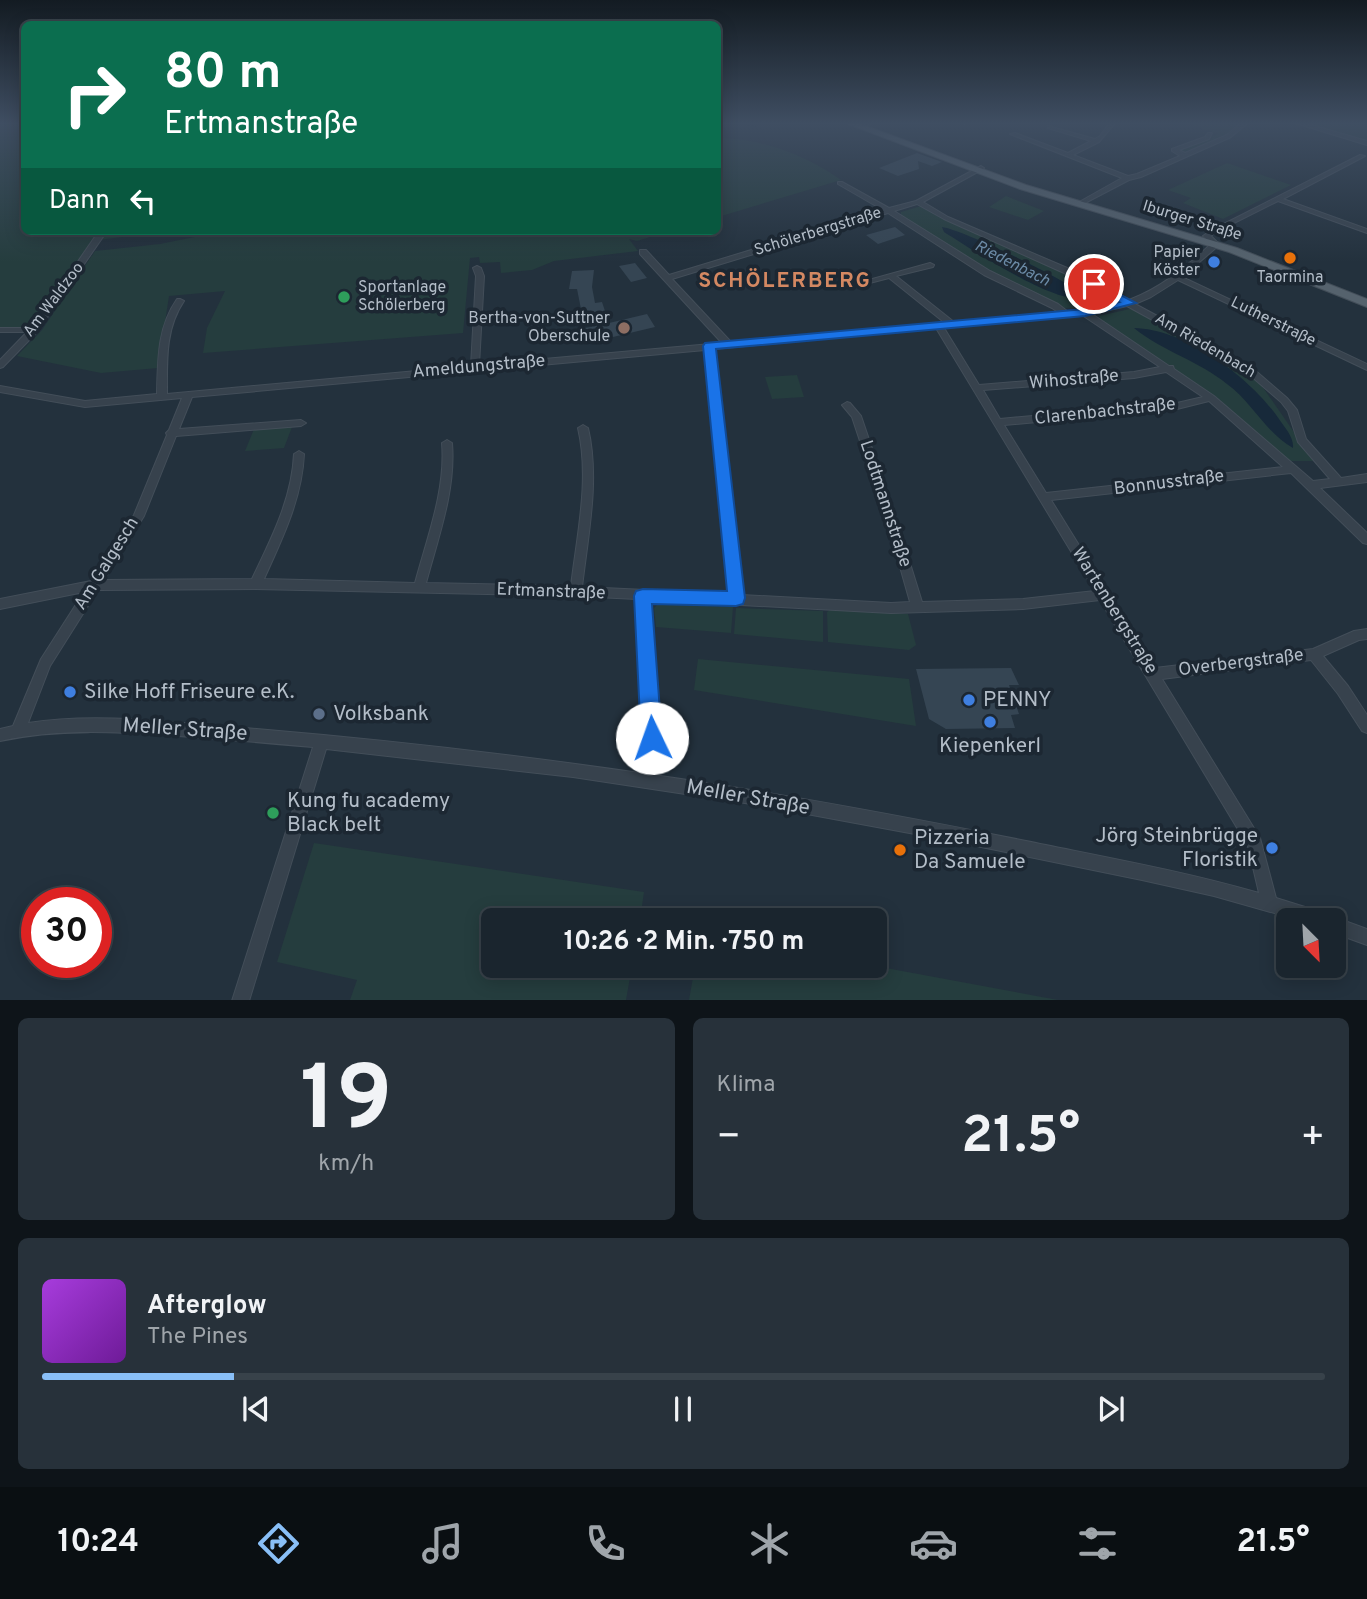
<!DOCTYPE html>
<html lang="de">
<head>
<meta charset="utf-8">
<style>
  body { margin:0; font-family:Overpass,sans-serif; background:#27313a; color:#f1f3f6; height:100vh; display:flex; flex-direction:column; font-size:26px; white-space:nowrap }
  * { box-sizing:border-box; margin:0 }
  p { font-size:23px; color:#9fa5aa }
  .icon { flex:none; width:38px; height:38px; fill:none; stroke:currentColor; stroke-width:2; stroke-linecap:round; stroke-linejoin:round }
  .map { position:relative; height:1000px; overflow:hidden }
  .side { display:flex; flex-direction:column; gap:18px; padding:18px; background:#0e1419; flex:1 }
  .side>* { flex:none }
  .guide { position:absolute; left:21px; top:21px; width:700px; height:214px; border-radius:10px; box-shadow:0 4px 18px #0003,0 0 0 2px #38424a; background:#0b6e4f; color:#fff; overflow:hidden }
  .needle { width:46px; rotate:156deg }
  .buttons { position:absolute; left:1276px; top:908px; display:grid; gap:14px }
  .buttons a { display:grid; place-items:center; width:70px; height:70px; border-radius:10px; background:#1a252e; box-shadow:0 4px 18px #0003,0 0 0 2px #38424a; font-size:35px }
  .speed { position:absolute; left:21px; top:887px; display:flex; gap:14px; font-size:35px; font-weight:700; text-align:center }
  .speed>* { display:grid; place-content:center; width:91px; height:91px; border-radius:50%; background:#1a252e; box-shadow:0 4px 18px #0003,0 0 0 2px #38424a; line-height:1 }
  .speed .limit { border:10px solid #d22; background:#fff; color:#111 }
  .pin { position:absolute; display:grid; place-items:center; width:60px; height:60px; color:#fff; margin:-30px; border:4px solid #fff; border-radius:50%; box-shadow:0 2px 7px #0007 }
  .me { position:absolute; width:77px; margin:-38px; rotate:357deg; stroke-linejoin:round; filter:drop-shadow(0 0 5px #0008) }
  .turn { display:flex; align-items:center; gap:24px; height:147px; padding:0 28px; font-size:32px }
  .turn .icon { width:91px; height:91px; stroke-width:2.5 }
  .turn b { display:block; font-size:49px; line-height:60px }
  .then { display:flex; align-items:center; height:66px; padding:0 28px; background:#0003; gap:14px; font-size:26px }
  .big { font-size:52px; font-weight:700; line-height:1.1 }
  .side .tile { flex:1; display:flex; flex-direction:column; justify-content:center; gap:10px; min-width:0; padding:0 24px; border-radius:10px; background:#27313a }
  .side .dial { align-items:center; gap:0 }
  .dial b { font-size:91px; line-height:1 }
  .song { display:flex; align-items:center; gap:21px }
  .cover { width:84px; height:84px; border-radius:10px; background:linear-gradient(135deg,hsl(280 70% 55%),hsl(280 70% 35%)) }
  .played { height:7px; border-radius:4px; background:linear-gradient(90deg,#89bff7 15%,#38424a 15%) }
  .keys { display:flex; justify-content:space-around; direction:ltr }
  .heat { display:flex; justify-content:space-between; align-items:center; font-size:38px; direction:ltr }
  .side .tiles { flex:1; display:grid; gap:18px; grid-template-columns:1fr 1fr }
  .tile:last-child { grid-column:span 2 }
  .trip { position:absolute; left:481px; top:908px; width:406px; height:70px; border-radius:10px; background:#1a252e; box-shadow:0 4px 18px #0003,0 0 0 2px #38424a; font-weight:700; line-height:70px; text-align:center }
  .tab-bar { display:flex; height:112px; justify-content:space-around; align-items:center; background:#0a0f12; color:#9fa5aa }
  .tab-bar .icon { width:49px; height:49px }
  .tab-bar .selected { color:#89bff7 }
  .tab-bar b { font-size:32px; color:#f1f3f6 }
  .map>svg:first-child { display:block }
  .green { fill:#253d3e }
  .water { fill:#17293a }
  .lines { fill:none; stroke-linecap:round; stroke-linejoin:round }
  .stream { stroke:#17293a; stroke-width:2 }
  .building { fill:#354553 }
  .street-casing { stroke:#434e59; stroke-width:2 }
  .primary-casing { stroke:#434e59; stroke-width:2 }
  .street { fill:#37424d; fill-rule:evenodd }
  .primary { fill:#55626d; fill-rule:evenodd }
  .route { fill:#1a73e8; stroke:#114b97; stroke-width:2 }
  .food-dot { fill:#e8710a; stroke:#1c2732; stroke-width:2.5 }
  .shop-dot { fill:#3f7fe0; stroke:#1c2732; stroke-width:2.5 }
  .leisure-dot { fill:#2e9e5b; stroke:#1c2732; stroke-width:2.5 }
  .education-dot { fill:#8d6e63; stroke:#1c2732; stroke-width:2.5 }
  .service-dot { fill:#5c6f8a; stroke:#1c2732; stroke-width:2.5 }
  .labels { text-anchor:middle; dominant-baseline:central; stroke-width:7; stroke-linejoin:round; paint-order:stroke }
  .far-street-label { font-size:16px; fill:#b3bdc8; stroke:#1c2732 }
  .far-poi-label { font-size:16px; fill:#b3bdc8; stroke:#1c2732; text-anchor:end }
  .far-water-label { font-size:16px; font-style:italic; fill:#6c8ba7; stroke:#1c2732 }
  .street-label { font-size:18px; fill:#b3bdc8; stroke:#1c2732 }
  .far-district-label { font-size:21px; font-weight:bold; letter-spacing:2px; fill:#d48862; stroke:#1c2732 }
  .near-poi-label { font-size:21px; fill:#b3bdc8; stroke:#1c2732; text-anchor:start }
  .near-street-label { font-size:21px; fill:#b3bdc8; stroke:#1c2732 }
</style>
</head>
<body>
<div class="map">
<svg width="1367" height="1001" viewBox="0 0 1367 1001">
  <rect width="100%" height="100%" fill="#23313d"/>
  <g class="green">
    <path d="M0,122H24V231H173L98,240L36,328L0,327Z"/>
    <path d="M1185,122H1245L1227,136L1182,153L1177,150L1218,134Z"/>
    <path d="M1298,122H1360L1367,126V142Z"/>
    <path d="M718,138C761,138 806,155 841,180L718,217Z"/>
    <path d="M1227,163L1291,185L1223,219L1183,203L1191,198L1168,190Z"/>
    <path d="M1006,196L1044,211L1028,220L989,207Z"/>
    <path d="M921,206C985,240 1055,267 1120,301L1093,307L1062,308L991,271L901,216V212Z"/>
    <path d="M224,231H670L637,241L629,239L638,251L554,261L532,270L501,273L500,262L480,263L479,257L470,258L463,333L203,353L207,328L225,291L169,296L158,368L101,373L17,356L42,330L95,251L160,244Z"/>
    <path d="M1134,308L1255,376L1314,461H1290L1216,397L1100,319L1099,316Z"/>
    <path d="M797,375L804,397L772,399L765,377Z"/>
    <path d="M292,427L284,448L245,451L254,429Z"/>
    <path d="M658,604L733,607L731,633L656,627L654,608Z"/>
    <path d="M736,608L823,611V642L734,634Z"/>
    <path d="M830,610L908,614L916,645L909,650L828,642L827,612Z"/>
    <path d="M698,659L909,679L916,726L694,690Z"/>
    <path d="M314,843L644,892L640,920H494V966H632L626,1000H350L357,980L277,962Z"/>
    <path d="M695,966H875L1058,1000H689Z"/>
  </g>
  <g class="water">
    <path d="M942,227C964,230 1064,279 1083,294V298C1054,304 971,249 944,232Z"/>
    <path d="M1134,328C1186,329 1251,378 1279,419C1285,428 1294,437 1293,448C1266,433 1252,402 1227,384C1199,361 1162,351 1134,328Z"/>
  </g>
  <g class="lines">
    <path class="stream" d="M743,122L755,127"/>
  </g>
  <g class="building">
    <path d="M917,153L942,162L932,166L918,161L919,169L898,176L879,168Z"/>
    <path d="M895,227L905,235L878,244L866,235Z"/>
    <path d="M635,263L647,278L631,282L619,266Z"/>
    <path d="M594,270L592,287L595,303L602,302L609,323L647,314L655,327L592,342L585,328L592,327L586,309H581L577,289H569L572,271Z"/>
    <path d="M1011,668L1019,685H1009L1019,714L1011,715L1015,728L946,729L929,719L916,669Z"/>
  </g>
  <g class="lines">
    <defs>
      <g id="street">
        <path d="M867,122H874L863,128H859V126Z"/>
        <path d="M960,122H967L964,124Z"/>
        <path d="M1110,122H1116L1099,142L1073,155L1128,176L1137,174L1180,156L1172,151V149L1205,137L1208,133H1212L1209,139L1179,150L1185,153L1227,135L1242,122H1249L1231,137L1141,177L1129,180L1083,204L1081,203V201L1122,178L1010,134L1015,133L1068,153L1091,141L1048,128V126L1095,139L1100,136Z"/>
        <path d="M1292,122H1301L1367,141V145Z"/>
        <path d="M1360,155L1365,156L1283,199L1367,229V233L1278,201L1214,233L1211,236L1219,244L1218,246L1182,277L1367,364V370L1178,280L1151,297L1135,304L1250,366L1287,398L1297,410L1306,439L1341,478L1367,474V482L1320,488L1367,533V544L1363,543L1291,473L1051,500L1155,668L1313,649L1354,631L1367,629V639L1359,640L1323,656L1348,686L1367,715V733L1362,731L1338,694L1311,660L1162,679L1260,838L1276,898L1321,912L1327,914L1329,919L1334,917L1367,929V945L1334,933V920H1299L1214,896L1142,880L942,839L758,805L573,777L326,749L249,1001H232L313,747C268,743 223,739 178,736C118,732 59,728 0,741V729L13,726L41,659L84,592L0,609V599L91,581L134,515L167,435L166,433L169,430L182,398L85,407L0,392V386L85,401L157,394C158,360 157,328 177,299H180L184,301C165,329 167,361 167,394L471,366L476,276L473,268L477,266L481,268L484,276L479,365L722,343L640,254V250H646L669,275L883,210L838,184V182H842L889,208L916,201L981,166L984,168L983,169L923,202L948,217L1079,273L1129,300C1161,288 1186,267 1211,244L1203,236L1210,231ZM917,204L944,219L1073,277L1121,303L1098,309L1067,311L1058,304L990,271L894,211ZM888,213L984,275L1052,308L1058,312L954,322L896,276L933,267L934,265L930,263L858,283L862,285L889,278L945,323L731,342L672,279ZM1127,306L1244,370L1281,402L1288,411L1298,442L1330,479L1313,481L1214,396L1174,369L1173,366H1169L1092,314ZM1082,315L1160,367L1134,372L979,385L944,328ZM936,328L1095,591L1023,599L922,602L899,528L861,416L850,403L847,402L842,405L852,417L889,528L910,602L891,603L741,595L714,349ZM705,350L730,594L582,587C588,535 600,479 588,428L583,425L578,428C590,479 577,535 571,586L426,583C438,538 456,490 452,443L447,440L442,443C446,490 427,538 415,583L264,579C282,539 302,499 304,454L299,451L294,454C292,499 271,539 252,579L104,580L144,516L176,436L301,426L306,423L301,420L179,429L192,397ZM1166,372L1203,397L1177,403L1000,419L983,390L1134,378ZM1209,401L1283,467L1046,493L1004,425L1177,409ZM256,589L576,596L637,599L645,738L640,773C509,754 377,739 245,728C174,723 99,712 28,723L50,666L98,590ZM649,600L891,613L1023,609L1100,600L1248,846L1259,893C1183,871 1104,857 1026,841C902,816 778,793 654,775L659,738Z"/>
        <path d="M99,231H107L37,332L3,367L0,368V360L27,332H0V328H32Z"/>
      </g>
      <path id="primary" d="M843,122H855L1026,185L1237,248L1367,299V307L1229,252L1020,189Z"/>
    </defs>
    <use href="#street" class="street-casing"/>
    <use href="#primary" class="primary-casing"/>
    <use href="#street" class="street"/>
    <use href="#primary" class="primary"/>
  </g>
  <linearGradient id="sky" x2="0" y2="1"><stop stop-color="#131b22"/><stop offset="0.47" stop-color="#3f4e62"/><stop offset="1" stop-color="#3f4e62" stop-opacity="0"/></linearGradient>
  <rect width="1367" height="262" fill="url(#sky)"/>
  <path class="route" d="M1094,281L1136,303L1085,316L716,349L745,598L743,604L736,606L652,604L662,738L659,745L652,748L644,745L641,738L634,596L636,591L643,589L727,591L703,346L705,343L1085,309L1119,302L1090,287L1088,284Z"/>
  <g class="food-dot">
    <circle cx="1290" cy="258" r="7"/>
    <circle cx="900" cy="850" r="7"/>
  </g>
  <g class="shop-dot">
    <circle cx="1214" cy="262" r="7"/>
    <circle cx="70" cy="692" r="7"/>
    <circle cx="969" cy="700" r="7"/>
    <circle cx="990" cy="722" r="7"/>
    <circle cx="1272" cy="848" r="7"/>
  </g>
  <g class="leisure-dot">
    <circle cx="344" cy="297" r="7"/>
    <circle cx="273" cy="813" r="7"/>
  </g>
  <circle class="education-dot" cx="624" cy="328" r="7"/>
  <circle class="service-dot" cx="319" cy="714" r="7"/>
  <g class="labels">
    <g class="far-street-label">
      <text transform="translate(1192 221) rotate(17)">Iburger Straße</text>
      <text transform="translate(818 232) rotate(-17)">Schölerbergstraße</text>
      <text transform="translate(54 300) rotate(-53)">Am Waldzoo</text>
      <text transform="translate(1273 322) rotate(26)">Lutherstraße</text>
      <text transform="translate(1205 346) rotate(30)">Am Riedenbach</text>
    </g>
    <g class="far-poi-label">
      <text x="1200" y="253">Papier<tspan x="1200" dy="18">Köster</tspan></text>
      <text x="1290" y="278" text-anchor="middle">Taormina</text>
      <text x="358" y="288" text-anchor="start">Sportanlage<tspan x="358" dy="18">Schölerberg</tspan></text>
      <text x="610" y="319">Bertha-von-Suttner<tspan x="610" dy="18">Oberschule</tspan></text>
    </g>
    <g class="far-water-label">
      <text transform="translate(1012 264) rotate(27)">Riedenbach</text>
    </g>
    <g class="street-label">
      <text transform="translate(479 367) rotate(-5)">Ameldungstraße</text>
      <text transform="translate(1074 380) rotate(-5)">Wihostraße</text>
      <text transform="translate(1105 412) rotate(-6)">Clarenbachstraße</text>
      <text transform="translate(1169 483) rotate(-7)">Bonnusstraße</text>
      <text transform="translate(885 504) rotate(72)">Lodtmannstraße</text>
      <text transform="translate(107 564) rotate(-58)">Am Galgesch</text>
      <text transform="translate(551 592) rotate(2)">Ertmanstraße</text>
      <text transform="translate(1114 611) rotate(58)">Wartenbergstraße</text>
      <text transform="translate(1241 663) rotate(-7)">Overbergstraße</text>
    </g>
    <g class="far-district-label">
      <text x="785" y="281">SCHÖLERBERG</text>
    </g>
    <g class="near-poi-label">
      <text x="84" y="692">Silke Hoff Friseure e.K.</text>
      <text x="983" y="700">PENNY</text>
      <text x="333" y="714">Volksbank</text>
      <text x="990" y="746" text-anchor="middle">Kiepenkerl</text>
      <text x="287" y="801">Kung fu academy<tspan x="287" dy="24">Black belt</tspan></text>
      <text x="1258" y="836" text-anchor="end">Jörg Steinbrügge<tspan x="1258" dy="24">Floristik</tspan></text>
      <text x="914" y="838">Pizzeria<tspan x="914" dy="24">Da Samuele</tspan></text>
    </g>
    <g class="near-street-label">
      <text transform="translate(185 730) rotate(4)">Meller Straße</text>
      <text transform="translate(748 798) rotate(10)">Meller Straße</text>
    </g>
  </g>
</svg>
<div class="buttons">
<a><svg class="needle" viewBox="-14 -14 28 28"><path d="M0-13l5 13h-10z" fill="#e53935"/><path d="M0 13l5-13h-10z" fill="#9fa5aa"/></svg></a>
</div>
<div class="speed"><div class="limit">30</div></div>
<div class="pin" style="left:1094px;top:284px;background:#d93025"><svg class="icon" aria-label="arrive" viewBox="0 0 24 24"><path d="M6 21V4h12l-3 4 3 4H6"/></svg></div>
<svg class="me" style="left:652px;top:738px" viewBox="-20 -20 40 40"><circle r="19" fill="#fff"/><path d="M0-13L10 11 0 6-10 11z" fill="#1a73e8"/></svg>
<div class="trip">10:26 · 2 Min. · 750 m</div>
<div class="guide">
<div class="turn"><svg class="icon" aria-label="right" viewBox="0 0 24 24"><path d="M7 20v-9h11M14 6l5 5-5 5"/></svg><div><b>80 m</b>Ertmanstraße</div></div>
<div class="then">Dann<svg class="icon" aria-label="left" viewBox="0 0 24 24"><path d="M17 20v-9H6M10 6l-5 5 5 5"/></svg></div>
</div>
</div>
<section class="side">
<div class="tiles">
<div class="tile dial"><b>19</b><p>km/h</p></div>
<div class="tile"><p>Klima</p>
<div class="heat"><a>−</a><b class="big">21.5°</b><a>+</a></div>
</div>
<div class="tile">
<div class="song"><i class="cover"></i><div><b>Afterglow</b><p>The Pines</p></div></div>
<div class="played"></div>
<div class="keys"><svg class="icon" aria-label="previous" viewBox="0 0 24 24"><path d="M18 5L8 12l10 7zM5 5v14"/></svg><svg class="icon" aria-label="pause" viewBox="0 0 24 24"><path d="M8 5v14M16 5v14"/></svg><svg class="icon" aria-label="next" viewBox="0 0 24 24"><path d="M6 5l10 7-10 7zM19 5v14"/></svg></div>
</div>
</div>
</section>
<nav class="tab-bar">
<b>10:24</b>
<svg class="icon selected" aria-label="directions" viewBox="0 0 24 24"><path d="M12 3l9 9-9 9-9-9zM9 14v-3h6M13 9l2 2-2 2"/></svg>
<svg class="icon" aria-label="music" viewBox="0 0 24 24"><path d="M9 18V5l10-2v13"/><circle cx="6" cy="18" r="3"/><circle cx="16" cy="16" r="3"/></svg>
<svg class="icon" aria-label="phone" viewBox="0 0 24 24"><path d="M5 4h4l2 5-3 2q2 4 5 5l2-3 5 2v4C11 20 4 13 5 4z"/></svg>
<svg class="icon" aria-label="climate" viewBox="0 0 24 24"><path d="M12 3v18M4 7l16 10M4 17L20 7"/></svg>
<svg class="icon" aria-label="car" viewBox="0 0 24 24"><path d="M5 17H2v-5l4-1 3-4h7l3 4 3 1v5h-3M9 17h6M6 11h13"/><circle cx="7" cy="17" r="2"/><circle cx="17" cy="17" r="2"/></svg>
<svg class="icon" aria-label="filters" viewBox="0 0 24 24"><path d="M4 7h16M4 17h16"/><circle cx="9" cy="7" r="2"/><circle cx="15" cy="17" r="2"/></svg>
<b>21.5°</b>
</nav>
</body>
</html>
